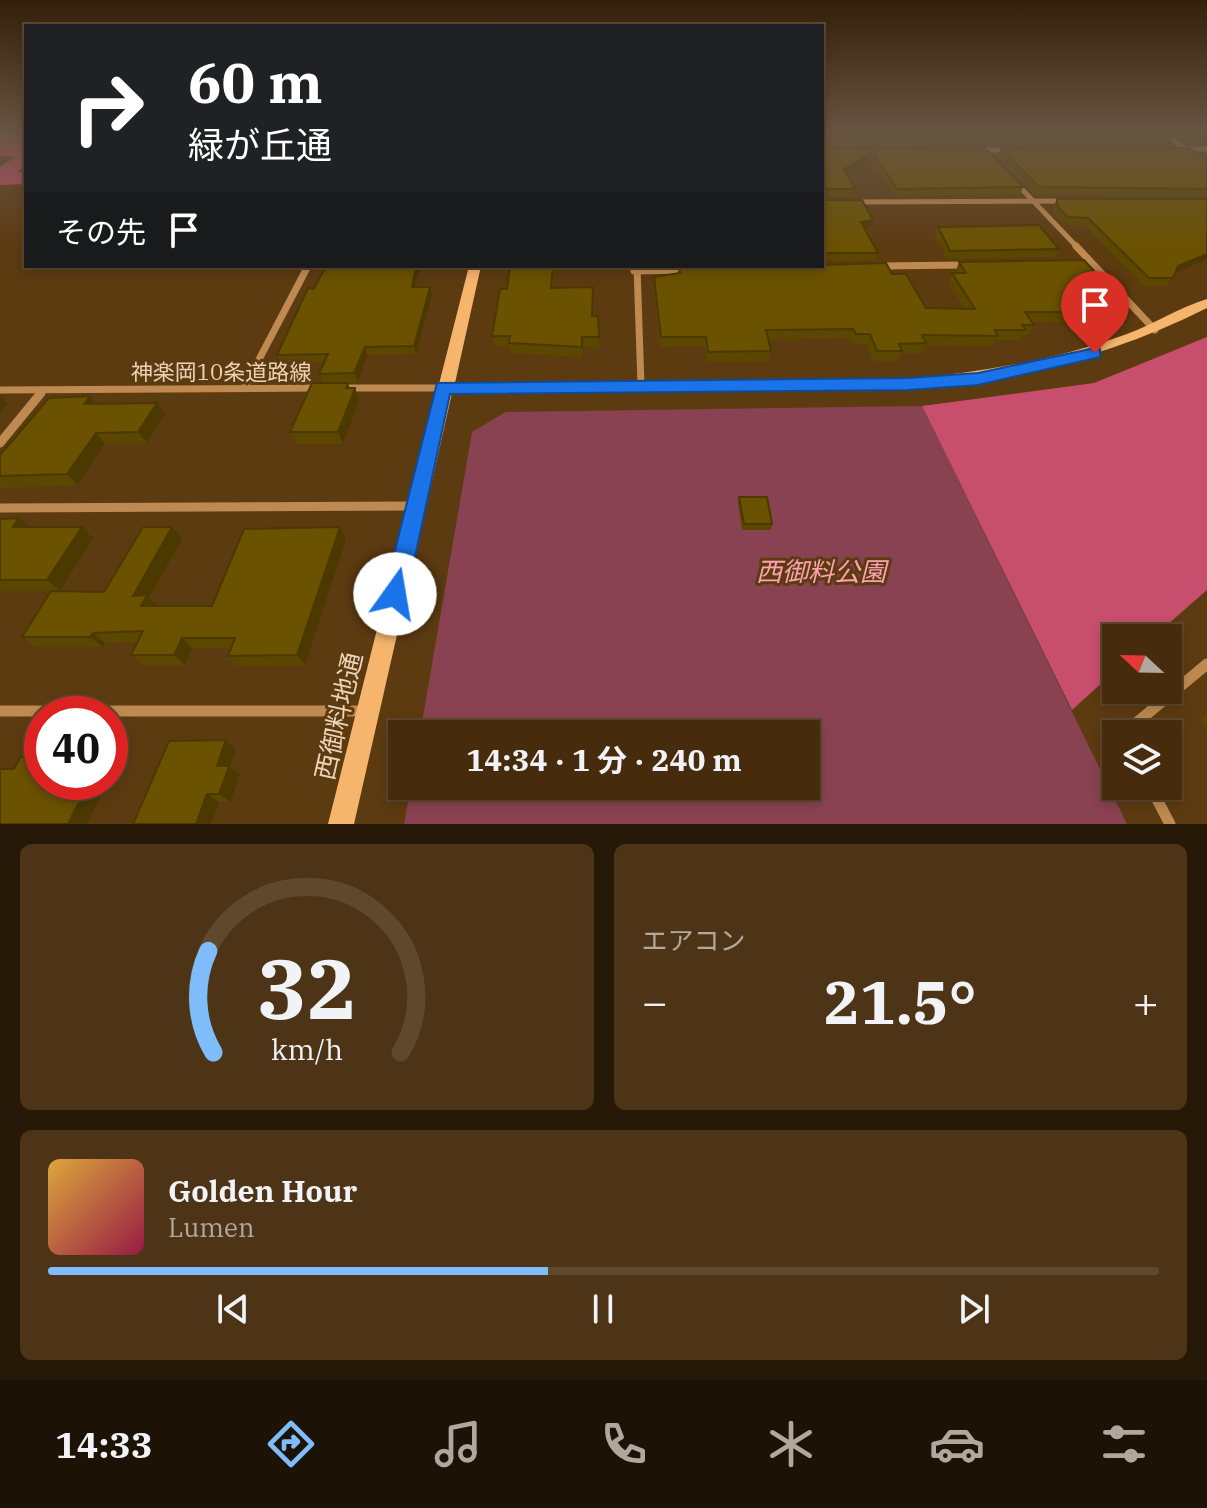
<!DOCTYPE html>
<html lang="ja">
<head>
<meta charset="utf-8">
<style>
  body { margin:0; font-family:"IBM Plex Serif","Noto Sans JP",serif; background:#4d3416; color:#f1f3f6; height:100vh; display:flex; flex-direction:column; font-size:30px; white-space:nowrap }
  * { box-sizing:border-box; margin:0 }
  p { font-size:26px; color:#b0a79d }
  .icon { flex:none; width:44px; height:44px; fill:none; stroke:currentColor; stroke-width:2; stroke-linecap:round; stroke-linejoin:round }
  .map { position:relative; height:824px; overflow:hidden }
  .side { display:flex; flex-direction:column; gap:20px; padding:20px; background:#261807; flex:1 }
  .side>* { flex:none }
  .guide { position:absolute; left:24px; top:24px; width:800px; height:244px; border-radius:0px; box-shadow:0 4px 12px #0003,0 0 0 2px #5e482e; background:#202124; color:#fff; overflow:hidden }
  .needle { width:52px; rotate:292deg }
  .fabs { position:absolute; left:1102px; top:624px; display:grid; gap:16px }
  .fabs a { display:grid; place-items:center; width:80px; height:80px; border-radius:0px; background:#462c0d; box-shadow:0 4px 12px #0003,0 0 0 2px #5e482e; font-size:40px }
  .speed { position:absolute; left:24px; top:696px; display:flex; gap:16px; font-size:40px; font-weight:700; text-align:center }
  .speed>* { display:grid; place-content:center; width:104px; height:104px; border-radius:50%; background:#462c0d; box-shadow:0 4px 12px #0003,0 0 0 2px #5e482e; line-height:1 }
  .speed .limit { border:12px solid #d22; background:#fff; color:#111 }
  .pin { position:absolute; display:grid; place-items:center; width:68px; height:68px; color:#fff; margin:-82px -34px; border-radius:50% 50% 50% 0; rotate:-45deg; box-shadow:0 0 8px #0007 }
  .pin .icon { rotate:45deg }
  .me { position:absolute; width:88px; margin:-44px; rotate:13deg; stroke-linejoin:round; filter:drop-shadow(0 0 6px #0008) }
  .turn { display:flex; align-items:center; gap:28px; height:168px; padding:0 32px; font-size:36px }
  .turn .icon { width:104px; height:104px; stroke-width:2.5 }
  .turn b { display:block; font-size:56px; line-height:68px }
  .then { display:flex; align-items:center; height:76px; padding:0 32px; background:#0003; gap:16px; font-size:30px }
  .big { font-size:60px; font-weight:700; line-height:1.1 }
  .side .tile { flex:1; display:flex; flex-direction:column; justify-content:center; gap:12px; min-width:0; padding:0 28px; border-radius:12px; background:#4d3416 }
  .side .dial { align-items:center; gap:0 }
  .dial svg { height:208px; overflow:visible; fill:none; stroke:#5e482e; stroke-width:7; stroke-linecap:round; text-anchor:middle }
  .dial text { fill:#f1f3f6; stroke:none }
  .song { display:flex; align-items:center; gap:24px }
  .cover { width:96px; height:96px; border-radius:12px; background:linear-gradient(135deg,hsl(40 70% 55%),hsl(340 70% 35%)) }
  .played { height:8px; border-radius:4px; background:linear-gradient(90deg,#7ebdf9 45%,#5e482e 45%) }
  .keys { display:flex; justify-content:space-around; direction:ltr }
  .heat { display:flex; justify-content:space-between; align-items:center; font-size:44px; direction:ltr }
  .side .tiles { flex:1; display:grid; gap:20px; grid-template-columns:1fr 1fr }
  .tile:last-child { grid-column:span 2 }
  .trip { position:absolute; left:388px; top:720px; width:432px; height:80px; border-radius:0px; background:#462c0d; box-shadow:0 4px 12px #0003,0 0 0 2px #5e482e; font-weight:700; line-height:80px; text-align:center }
  .menu { display:flex; height:128px; justify-content:space-around; align-items:center; background:#1c1205; color:#b0a79d }
  .menu .icon { width:56px; height:56px }
  .menu .selected { color:#7ebdf9 }
  .menu b { font-size:36px; color:#f1f3f6 }
  .map>svg:first-child { display:block }
  .green { fill:#894251 }
  .forest { fill:#c74e6c }
  .lines { fill:none; stroke-linecap:round; stroke-linejoin:round }
  .street-far3 { stroke:#be8a51; stroke-width:5 }
  .street-far2 { stroke:#be8a51; stroke-width:7 }
  .street-far1 { stroke:#be8a51; stroke-width:9 }
  .street { stroke:#be8a51; stroke-width:11 }
  .secondary { fill:#f6b56d; fill-rule:evenodd }
  .wall { fill:#5c4700 }
  .shaded-wall { fill:#4b3900 }
  .building { fill:#6b5200; stroke:#4b3900; stroke-width:2 }
  .route { fill:#1a73e8; stroke:#114b97; stroke-width:2 }
  .labels { text-anchor:middle; dominant-baseline:central; stroke-width:6; stroke-linejoin:round; paint-order:stroke }
  .street-label { font-size:22px; fill:#ecd2b7; stroke:#5d3b11 }
  .near-park-label { font-size:26px; font-style:italic; fill:#fda0b1; stroke:#5d3b11 }
  .near-street-label { font-size:26px; fill:#ecd2b7; stroke:#5d3b11 }
</style>
</head>
<body>
<div class="map">
<svg width="1207" height="824" viewBox="0 0 1207 824">
  <rect width="100%" height="100%" fill="#5d3b11"/>
  <path class="green" d="M922,406L1127,824H404L411,786H806V734H420L472,432L506,412Z"/>
  <g class="forest">
    <path d="M26,133V165L17,172H26V184L0,185V167L15,157L0,156V133Z"/>
    <path d="M1207,337V590L1152,638H1116V670L1072,710L922,406L1094,383Z"/>
  </g>
  <g class="lines">
    <g class="street-far3">
      <path d="M1164,133L1186,149"/>
      <path d="M1180,149H1207"/>
      <path d="M976,150H1010"/>
      <path d="M1016,183L1078,248"/>
      <path d="M852,202L1066,201"/>
    </g>
    <g class="street-far2">
      <path d="M1076,246L1155,330"/>
      <path d="M879,266L965,265"/>
      <path d="M637,267L641,385"/>
      <path d="M634,271L690,270"/>
      <path d="M244,388L308,266"/>
      <path d="M341,388H443"/>
      <path d="M0,390L319,388"/>
      <path d="M39,395L43,390"/>
    </g>
    <g class="street-far1">
      <path d="M0,443L41,393"/>
      <path d="M0,508L416,506"/>
    </g>
    <g class="street">
      <path d="M0,711H367"/>
      <path d="M1123,734L1207,664"/>
      <path d="M1150,786L1170,824"/>
    </g>
    <path class="secondary" d="M469,266H481L455,383L908,379C983,372 1056,360 1127,334C1154,324 1180,307 1207,299V308C1112,356 1014,380 908,389L452,393L354,824H328L437,391L435,388L439,384Z"/>
  </g>
  <g class="wall">
    <path d="M822,133L975,137L972,144L822,146Z"/>
    <path d="M975,133H1170L1174,137L1169,144H987Z"/>
    <path d="M1173,133H1207V145L1188,144Z"/>
    <path d="M822,147L824,148H985L1023,187L1020,195L894,196L871,159L846,173L855,189L853,196L822,197Z"/>
    <path d="M1001,148L1207,159V197L1035,194L997,155Z"/>
    <path d="M822,198L873,220L870,227L865,228L878,253L875,260L822,261Z"/>
    <path d="M1057,199H1207V259L1175,272L1167,286H1144L1084,225H1064L1053,213V207Z"/>
    <path d="M938,227L1059,249L1054,257L947,259L934,235Z"/>
    <path d="M959,262L1117,296L1110,306H1099L1097,310L1100,312L1093,322H1032L1034,325L1028,335H1023L1020,340H995L993,345H925L922,353H901L898,361H873L866,344H852L850,338L768,340L771,351L768,361L707,362L704,347H660L654,287V277L678,273L679,267L892,274L926,308H964L948,282L952,273H955Z"/>
    <path d="M510,266H554L552,288L593,316H598L599,347H582V357L510,353L509,346H494L492,336L507,289Z"/>
    <path d="M416,280L415,287H430L432,295L416,354L367,355L358,382H323L319,374L324,362L281,364L277,355L314,289Z"/>
    <path d="M350,388H355L359,400L343,444H296L290,432Z"/>
    <path d="M157,403L165,414L147,443L105,444L77,485L0,488V455L96,404Z"/>
    <path d="M739,497L772,524L771,530H742L738,503Z"/>
    <path d="M0,519L28,527H82L93,538L60,591H0Z"/>
    <path d="M340,527L346,539L305,665L237,666L228,656L231,648H192L185,665H143L131,655L137,642L105,643L103,647H36L22,637L104,592L182,539L149,598L158,606H212Z"/>
    <path d="M1207,715V732L1200,719Z"/>
    <path d="M226,740L236,749L230,767L240,774L231,802H219L211,824H133Z"/>
  </g>
  <g class="shaded-wall">
    <path d="M873,152L871,159L842,176L844,169Z"/>
    <path d="M873,220L870,227L859,230L861,222Z"/>
    <path d="M1207,254V259L1173,274L1178,266Z"/>
    <path d="M416,266H421L416,280L414,295L412,287Z"/>
    <path d="M430,287L432,295L416,354L414,346Z"/>
    <path d="M365,347L367,355L358,382L354,373Z"/>
    <path d="M348,383L352,394L355,388L359,400L343,444L338,432Z"/>
    <path d="M0,395L8,403L0,412Z"/>
    <path d="M90,396L99,408L84,404Z"/>
    <path d="M157,403L165,414L147,443L138,432Z"/>
    <path d="M96,433L105,444L77,485L67,474Z"/>
    <path d="M19,518L32,530L13,527Z"/>
    <path d="M82,527L93,538L60,591L47,580Z"/>
    <path d="M172,527L182,539L149,598L158,606L153,617L133,596Z"/>
    <path d="M340,527L346,539L305,665L297,655Z"/>
    <path d="M93,633L105,643L103,647L90,637Z"/>
    <path d="M182,638L192,648L185,665L174,655Z"/>
    <path d="M226,740L236,749L230,767L240,774L231,802L219,794L217,766Z"/>
    <path d="M89,782H107L87,824H68Z"/>
    <path d="M207,794L219,802L211,824H196Z"/>
  </g>
  <g class="building">
    <path d="M822,133H972L975,137L822,139Z"/>
    <path d="M986,133H1170L1174,137H990Z"/>
    <path d="M1188,133H1207V137H1193Z"/>
    <path d="M822,147L824,148H985L1023,187L897,189L873,152L844,169L855,189H823L822,190Z"/>
    <path d="M1001,148H1189L1207,159V189L1039,187Z"/>
    <path d="M822,198L823,200H862L873,220L861,222L878,253H822Z"/>
    <path d="M1057,199H1207V254L1178,266L1173,278H1149L1088,218L1068,217L1057,206Z"/>
    <path d="M1039,225L1059,249L950,251L938,227Z"/>
    <path d="M1084,260L1117,296H1091L1100,307L1094,306L1100,312H1025L1034,325H1022L1026,330H995L998,336L922,335L926,343L899,344L902,351H877L870,334H856L853,329L766,330L771,351L708,352L706,337H661L654,277L680,273L679,267L822,266V265L886,263L892,274H906L926,308L975,309L952,273H966L959,262Z"/>
    <path d="M326,266H416L412,287H430L414,346L365,347L354,373L319,374L328,354L277,355L308,288L314,289Z"/>
    <path d="M510,266H553L551,288L593,287L592,316H598L599,337H582V347L509,343L510,336H492L500,289H507Z"/>
    <path d="M312,383H348L346,388H355L338,432H290Z"/>
    <path d="M90,396L84,404L157,403L138,432L96,433L67,474L0,476V455L49,398Z"/>
    <path d="M739,497H767L772,524H744Z"/>
    <path d="M19,518L13,527H82L47,580H0V519Z"/>
    <path d="M143,527H172L133,596L147,595L141,606H212L244,529L340,527L297,655L228,656L235,638H182L174,655H131L143,631L93,633L90,637H22L51,591L104,592Z"/>
    <path d="M226,740L217,766H229L219,794H207L196,824H133L169,741Z"/>
    <path d="M20,757H42V782H89L68,824H0V769H14Z"/>
  </g>
  <linearGradient id="sky" x2="0" y2="1"><stop stop-color="#332009"/><stop offset="0.53" stop-color="#675543"/><stop offset="1" stop-color="#675543" stop-opacity="0"/></linearGradient>
  <rect width="1207" height="249" fill="url(#sky)"/>
  <path class="route" d="M1095,348L1100,349V357L978,385L908,390L450,394L407,594L403,602L395,605L387,602L384,594L437,383L908,378L978,373Z"/>
  <g class="labels">
    <g class="street-label">
      <text x="221" y="371">神楽岡10条道路線</text>
    </g>
    <g class="near-park-label">
      <text x="821" y="571">西御料公園</text>
    </g>
    <g class="near-street-label">
      <text transform="translate(338 716) rotate(-77)">西御料地通</text>
    </g>
  </g>
</svg>
<div class="fabs">
<a><svg class="needle" viewBox="-14 -14 28 28"><path d="M0-13l5 13h-10z" fill="#e53935"/><path d="M0 13l5-13h-10z" fill="#b0a79d"/></svg></a>
<a><svg class="icon" aria-label="layers" viewBox="0 0 24 24"><path d="M12 4l9 5-9 5-9-5zM3 14l9 5 9-5"/></svg></a>
</div>
<div class="speed"><div class="limit">40</div></div>
<div class="pin" style="left:1095px;top:353px;background:#d93025"><svg class="icon" aria-label="arrive" viewBox="0 0 24 24"><path d="M6 21V4h12l-3 4 3 4H6"/></svg></div>
<svg class="me" style="left:395px;top:594px" viewBox="-20 -20 40 40"><circle r="19" fill="#fff"/><path d="M0-13L10 11 0 6-10 11z" fill="#1a73e8"/></svg>
<div class="trip">14:34 · 1 分 · 240 m</div>
<div class="guide">
<div class="turn"><svg class="icon" aria-label="right" viewBox="0 0 24 24"><path d="M7 20v-9h11M14 6l5 5-5 5"/></svg><div><b>60 m</b>緑が丘通</div></div>
<div class="then">その先<svg class="icon" aria-label="arrive" viewBox="0 0 24 24"><path d="M6 21V4h12l-3 4 3 4H6"/></svg></div>
</div>
</div>
<section class="side">
<div class="tiles">
<div class="tile dial"><svg viewBox="0 0 100 80">
<path d="M14 69A42 42 0 1 1 86 69"/>
<path d="M14 69A42 42 0 0 1 12 30" stroke="#7ebdf9"/>
<text x="50" y="56" font-size="32" font-weight="700">32</text>
<text x="50" y="72" font-size="11">km/h</text>
</svg></div>
<div class="tile"><p>エアコン</p>
<div class="heat"><a>−</a><b class="big">21.5°</b><a>+</a></div>
</div>
<div class="tile">
<div class="song"><i class="cover"></i><div><b>Golden Hour</b><p>Lumen</p></div></div>
<div class="played"></div>
<div class="keys"><svg class="icon" aria-label="previous" viewBox="0 0 24 24"><path d="M18 5L8 12l10 7zM5 5v14"/></svg><svg class="icon" aria-label="pause" viewBox="0 0 24 24"><path d="M8 5v14M16 5v14"/></svg><svg class="icon" aria-label="next" viewBox="0 0 24 24"><path d="M6 5l10 7-10 7zM19 5v14"/></svg></div>
</div>
</div>
</section>
<nav class="menu">
<b>14:33</b>
<svg class="icon selected" aria-label="directions" viewBox="0 0 24 24"><path d="M12 3l9 9-9 9-9-9zM9 14v-3h6M13 9l2 2-2 2"/></svg>
<svg class="icon" aria-label="music" viewBox="0 0 24 24"><path d="M9 18V5l10-2v13"/><circle cx="6" cy="18" r="3"/><circle cx="16" cy="16" r="3"/></svg>
<svg class="icon" aria-label="phone" viewBox="0 0 24 24"><path d="M5 4h4l2 5-3 2q2 4 5 5l2-3 5 2v4C11 20 4 13 5 4z"/></svg>
<svg class="icon" aria-label="climate" viewBox="0 0 24 24"><path d="M12 3v18M4 7l16 10M4 17L20 7"/></svg>
<svg class="icon" aria-label="car" viewBox="0 0 24 24"><path d="M5 17H2v-5l4-1 3-4h7l3 4 3 1v5h-3M9 17h6M6 11h13"/><circle cx="7" cy="17" r="2"/><circle cx="17" cy="17" r="2"/></svg>
<svg class="icon" aria-label="filters" viewBox="0 0 24 24"><path d="M4 7h16M4 17h16"/><circle cx="9" cy="7" r="2"/><circle cx="15" cy="17" r="2"/></svg>
</nav>
</body>
</html>
